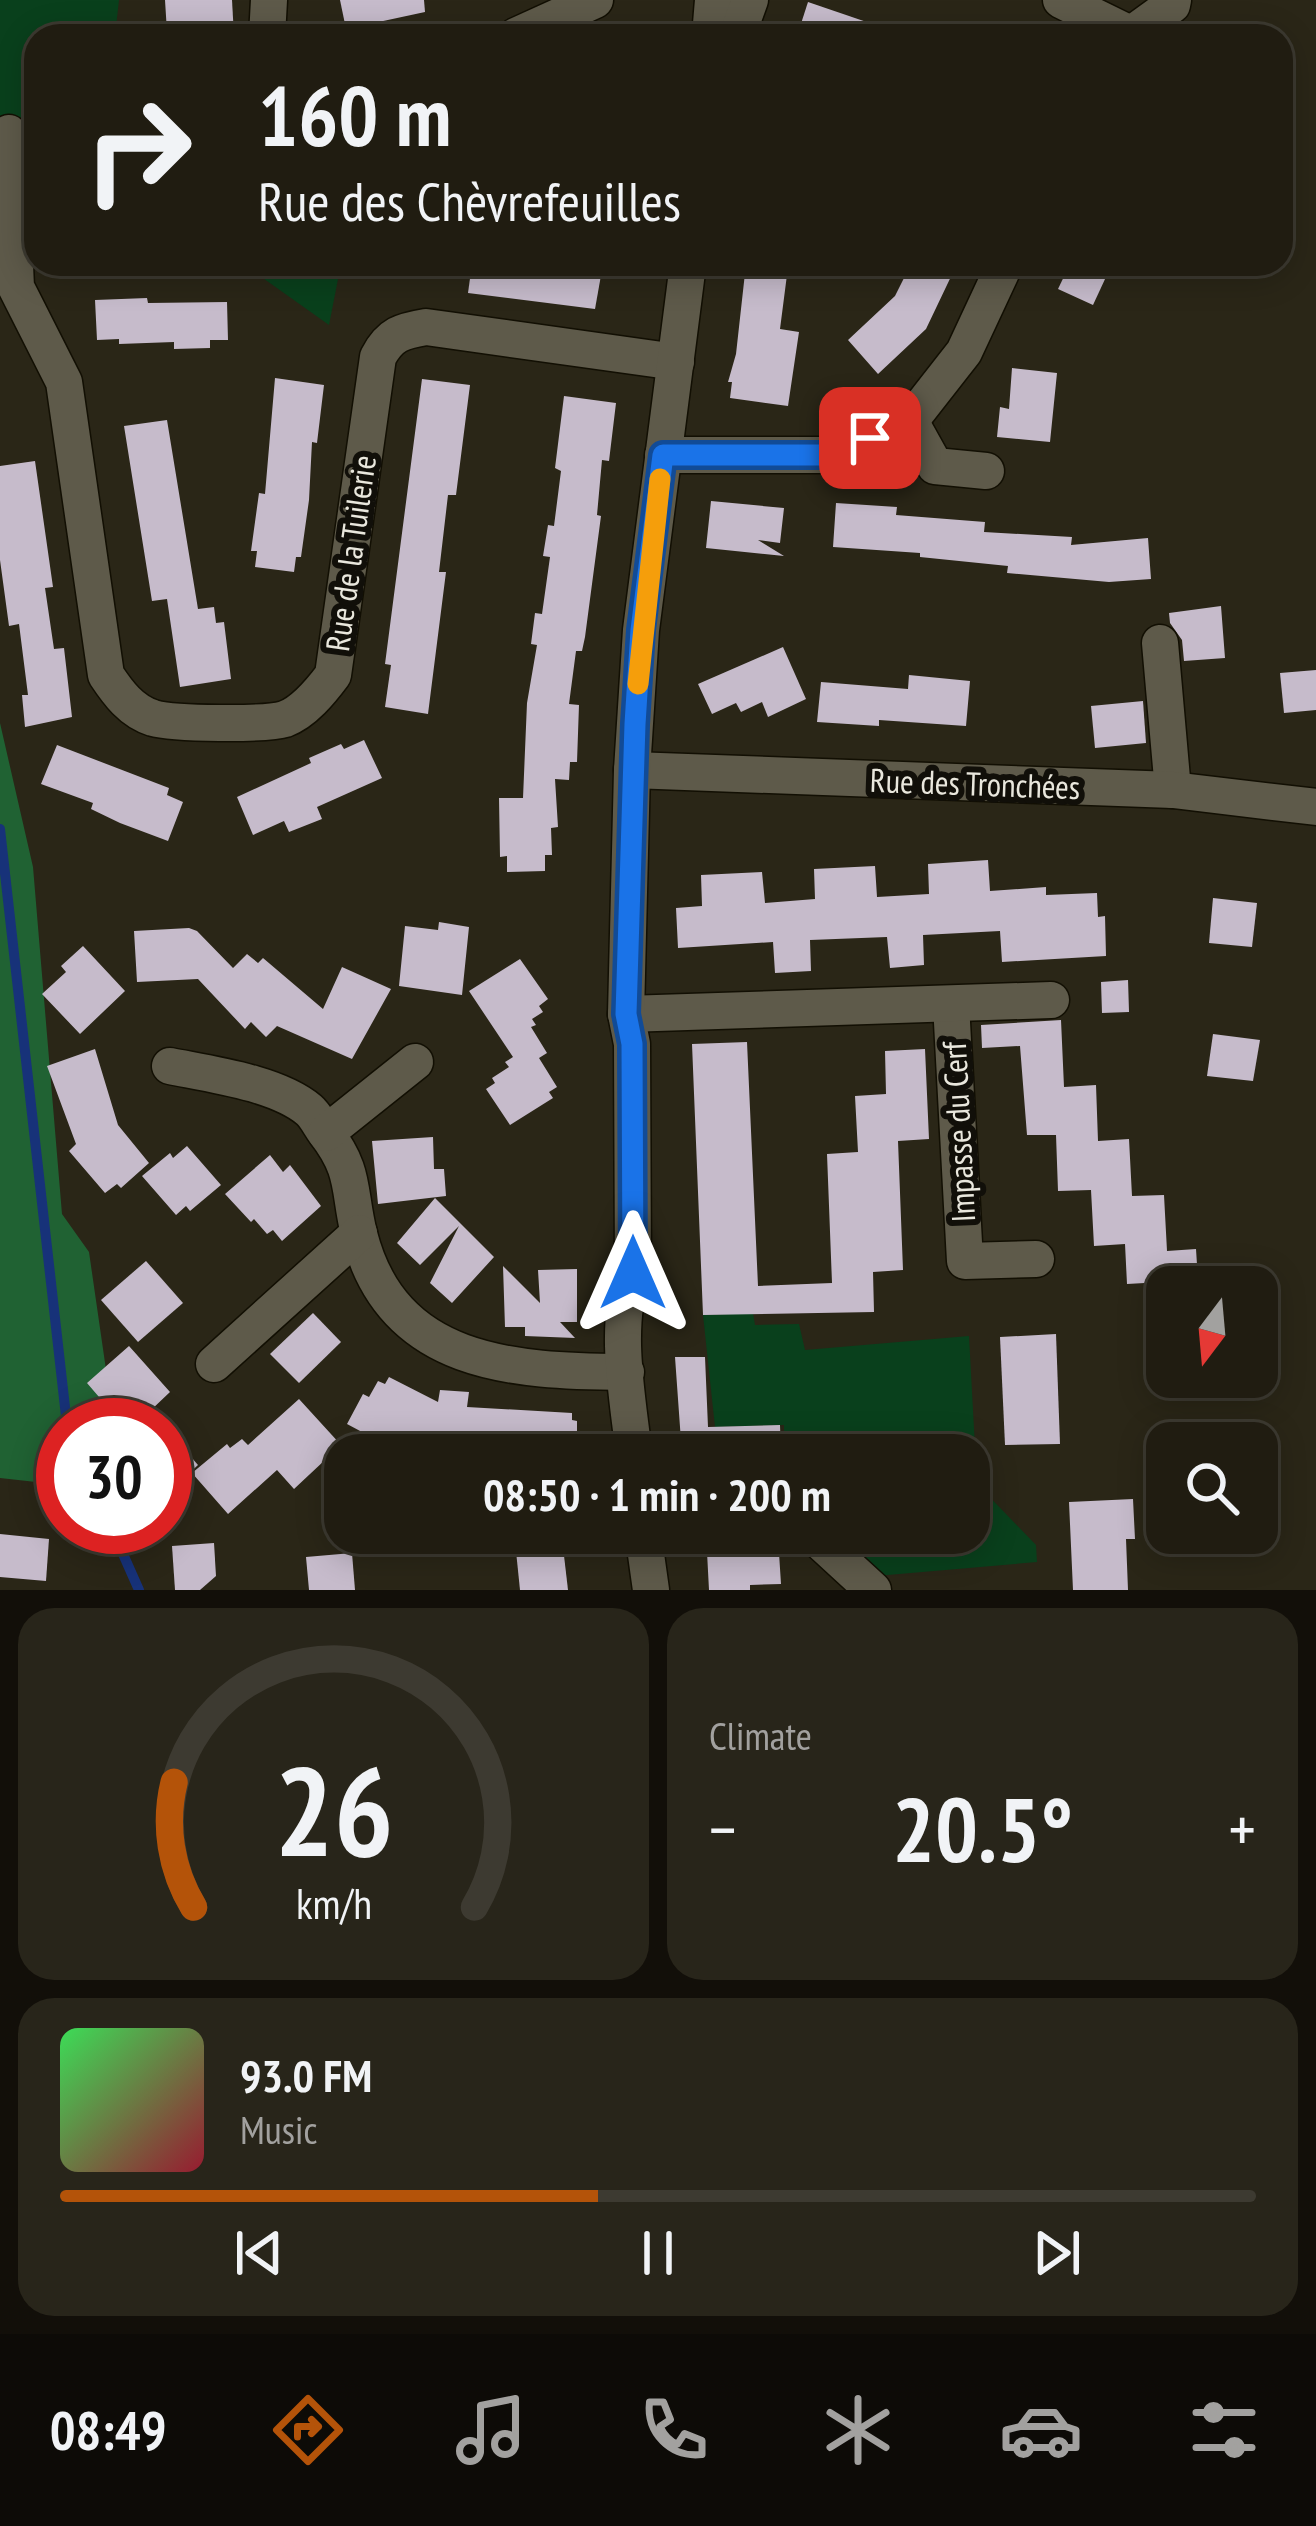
<!DOCTYPE html>
<html lang="en">
<head>
<meta charset="utf-8">
<style>
  body { margin:0; font-family:"PT Sans Narrow",sans-serif; background:#28251a; color:#f1f3f6; height:100vh; display:flex; flex-direction:column; font-size:45px; white-space:nowrap }
  * { box-sizing:border-box; margin:0 }
  p { font-size:39px; color:#a2a19f }
  .icon { flex:none; width:66px; height:66px; fill:none; stroke:currentColor; stroke-width:2; stroke-linecap:round; stroke-linejoin:round }
  .map { position:relative; height:1590px; overflow:hidden }
  .sheet { display:flex; flex-direction:column; gap:18px; padding:18px; background:#120f09; flex:1 }
  .sheet>* { flex:none }
  .banner { position:absolute; left:24px; top:24px; width:1269px; height:252px; border-radius:36px; box-shadow:0 6px 30px #0003,0 0 0 3px #3d3a31; background:#201c11; color:#f1f3f6; overflow:hidden }
  .needle { width:78px; rotate:196deg }
  .fabs { position:absolute; left:1146px; top:1266px; display:grid; gap:24px }
  .fabs a { display:grid; place-items:center; width:132px; height:132px; border-radius:24px; background:#201c11; box-shadow:0 6px 30px #0003,0 0 0 3px #3d3a31; font-size:60px }
  .speed { position:absolute; left:36px; top:1398px; display:flex; gap:24px; font-size:60px; font-weight:700; text-align:center }
  .speed>* { display:grid; place-content:center; width:156px; height:156px; border-radius:50%; background:#201c11; box-shadow:0 6px 30px #0003,0 0 0 3px #3d3a31; line-height:1 }
  .speed .limit { border:18px solid #d22; background:#fff; color:#111 }
  .pin { position:absolute; display:grid; place-items:center; width:102px; height:102px; color:#fff; margin:-51px; border-radius:24px; box-shadow:0 6px 18px #0006 }
  .me { position:absolute; width:132px; margin:-66px; rotate:0deg; stroke-linejoin:round; filter:drop-shadow(0 0 9px #0008) }
  .turn { display:flex; align-items:center; gap:42px; height:252px; padding:0 36px; font-size:54px }
  .turn .icon { width:156px; height:156px; stroke-width:2.5 }
  .turn b { display:block; font-size:84px; line-height:102px }
  .big { font-size:90px; font-weight:700; line-height:1.1 }
  .sheet .tile { flex:1; display:flex; flex-direction:column; justify-content:center; gap:18px; min-width:0; padding:0 42px; border-radius:36px; background:#28251a }
  .sheet .dial { align-items:center; gap:0 }
  .dial svg { height:312px; overflow:visible; fill:none; stroke:#3d3a31; stroke-width:7; stroke-linecap:round; text-anchor:middle }
  .dial text { fill:#f1f3f6; stroke:none }
  .song { display:flex; align-items:center; gap:36px }
  .cover { width:144px; height:144px; border-radius:18px; background:linear-gradient(135deg,hsl(130 70% 55%),hsl(350 70% 35%)) }
  .played { height:12px; border-radius:6px; background:linear-gradient(90deg,#b45309 45%,#3d3a31 45%) }
  .keys { display:flex; justify-content:space-around; direction:ltr }
  .heat { display:flex; justify-content:space-between; align-items:center; font-size:66px; direction:ltr }
  .sheet .tiles { flex:1; display:grid; gap:18px; grid-template-columns:1fr 1fr }
  .tile:last-child { grid-column:span 2 }
  .trip { position:absolute; left:324px; top:1434px; width:666px; height:120px; border-radius:36px; background:#201c11; box-shadow:0 6px 30px #0003,0 0 0 3px #3d3a31; font-weight:700; line-height:120px; text-align:center }
  .menu { display:flex; height:192px; justify-content:space-around; align-items:center; background:#0d0b07; color:#a2a19f }
  .menu .icon { width:84px; height:84px }
  .menu .on { color:#b45309 }
  .menu b { font-size:54px; color:#f1f3f6 }
  .map>svg:first-child { display:block }
  .green { fill:#09401c }
  .forest { fill:#206233 }
  .lines { fill:none; stroke-linecap:round; stroke-linejoin:round }
  .stream { stroke:#173279; stroke-width:10 }
  .building { fill:#c6bbcb }
  .minor-casing { stroke:#120f03; stroke-width:39 }
  .minor { stroke:#5e5a4a; stroke-width:36 }
  .route-casing { stroke:#114b97; stroke-width:30 }
  .route { stroke:#1a73e8; stroke-width:21 }
  .slow { stroke:#f59e0b; stroke-width:21 }
  .labels { text-anchor:middle; dominant-baseline:central; stroke-width:12; stroke-linejoin:round; paint-order:stroke }
  .street-label { font-size:33px; fill:#e9e7dd; stroke:#110f09 }
</style>
</head>
<body>
<div class="map">
<svg width="1316" height="1590" viewBox="0 0 1316 1590">
  <rect width="100%" height="100%" fill="#2a2617"/>
  <g class="green">
    <path d="M0,0H119L115,36H36V117L24,120L0,117Z"/>
    <path d="M243,264H341L329,325Z"/>
    <path d="M753,1313L755,1325L799,1324L805,1350L969,1336L977,1484L1036,1545L1037,1562L876,1576L831,1533H969V1455H784V1425L715,1427L703,1315Z"/>
  </g>
  <path class="forest" d="M0,723L33,867L62,1214L89,1252L114,1425H63V1519L36,1482L0,1478Z"/>
  <g class="lines">
    <g class="stream">
      <path d="M0,829L67,1425"/>
      <path d="M111,1527L139,1590"/>
    </g>
  </g>
  <g class="building">
    <path d="M165,0H232L234,36L167,32Z"/>
    <path d="M340,0H424L425,12L346,29Z"/>
    <path d="M808,2L893,31L892,36H797Z"/>
    <path d="M472,264H603L595,309L468,293Z"/>
    <path d="M746,264L788,267L780,329L799,332L788,406L730,398L732,382H728L736,354Z"/>
    <path d="M911,264H957L926,329L878,374L848,340L895,296Z"/>
    <path d="M1070,264H1112L1093,305L1058,289Z"/>
    <path d="M147,298L148,303L227,302L228,340H210V348L174,349V342L119,344V339L97,340L95,300Z"/>
    <path d="M1012,368L1057,373L1050,442L997,437L1000,407L1009,409Z"/>
    <path d="M275,378L324,385L317,443L312,442L309,500L301,557H296L294,572L255,567L257,551H251L259,493L265,494Z"/>
    <path d="M422,379L470,385L456,495H448L439,572H446L428,714L385,707L391,665L385,664Z"/>
    <path d="M564,396L616,403L609,461L602,460L597,515L601,516L585,637L582,651H576L569,704L579,705L577,762H570L569,780L555,779L558,827L551,828L552,855H545V871L507,872V856L500,857L499,798H523L527,703L537,645L531,644L535,613L542,614L550,557L543,556L548,525L554,526L561,471L555,468Z"/>
    <path d="M167,420L198,609L214,607L216,623L224,622L231,679L180,687L167,599L152,601L124,426Z"/>
    <path d="M35,461L53,587L45,588L54,649L64,648L72,717L25,727L22,695H28L19,624L9,626L0,560V466Z"/>
    <path d="M711,501L784,508L780,543L758,540L784,556L706,548Z"/>
    <path d="M836,503L897,507L896,515L985,522L984,532L1072,537L1071,545L1148,538L1151,579L1109,582L1007,573L1008,566L920,557V553L833,547Z"/>
    <path d="M1221,606L1225,658L1184,661L1182,640L1170,623L1169,613Z"/>
    <path d="M783,647L806,699L768,717L762,702L741,712L736,703L712,714L698,684Z"/>
    <path d="M1316,670V710L1284,713L1280,673Z"/>
    <path d="M909,675L970,681L966,726L879,720V726L817,722L821,682L908,689Z"/>
    <path d="M1143,701L1146,743L1095,748L1091,706Z"/>
    <path d="M364,740L382,778L317,807L322,819L289,832L284,821L253,835L237,797L311,763L309,758L341,744L344,749Z"/>
    <path d="M57,745L169,788L167,795L183,802L168,841L120,823L91,809L93,803L41,784Z"/>
    <path d="M988,860L990,891L1046,887V895L1097,893L1098,917L1105,916L1106,956L1002,962L1000,931L923,935L924,965L890,968L887,937L810,940L811,971L775,973L773,942L678,948L676,908L702,906L701,875L762,872L765,903L815,899L814,869L875,866L877,897L929,894L928,864Z"/>
    <path d="M1213,898L1257,903L1252,947L1209,943Z"/>
    <path d="M439,922L469,927L462,995L399,986L405,926L438,930Z"/>
    <path d="M189,928L197,931L233,968L247,954L258,963L263,958L323,1009L342,967L391,989L352,1059L277,1026L266,1037L251,1022L245,1029L198,979L137,982L134,931Z"/>
    <path d="M83,946L125,991L80,1034L42,994L66,972L61,966Z"/>
    <path d="M520,959L548,999L539,1006L543,1012L532,1019L536,1025L531,1027L547,1053L539,1058L557,1087L549,1092L553,1098L510,1125L486,1089L495,1083L492,1078L509,1067L505,1062L513,1057L469,991Z"/>
    <path d="M1128,980L1129,1012L1102,1013L1101,982Z"/>
    <path d="M1061,1020L1064,1087L1096,1085L1098,1141L1129,1139L1132,1196L1164,1195L1167,1251L1196,1249L1198,1280L1127,1284L1125,1244L1094,1246L1091,1190L1058,1191L1056,1135H1027L1020,1046L982,1048L981,1025Z"/>
    <path d="M1213,1034L1260,1040L1253,1081L1207,1076Z"/>
    <path d="M747,1042L758,1286L832,1283L827,1154L858,1152L855,1096L886,1094L885,1051L925,1049L929,1139L898,1141L903,1270L873,1272L874,1312L703,1315L692,1044Z"/>
    <path d="M95,1049L118,1125L149,1163L121,1188L117,1184L105,1193L69,1151L76,1144L47,1066Z"/>
    <path d="M433,1137L434,1169H444L446,1196L378,1204L372,1141Z"/>
    <path d="M187,1146L221,1185L190,1211L186,1206L176,1215L142,1176L170,1153L173,1158Z"/>
    <path d="M270,1155L283,1172L290,1165L321,1206L282,1241L273,1230L267,1234L254,1219L251,1222L225,1194Z"/>
    <path d="M435,1198L494,1257L452,1303L430,1283L459,1226L420,1265L397,1243Z"/>
    <path d="M146,1261L183,1303L138,1342L101,1300Z"/>
    <path d="M503,1266L540,1303L538,1270L577,1269V1322H560L575,1338L525,1336V1327H505Z"/>
    <path d="M313,1313L341,1342L299,1383L270,1354Z"/>
    <path d="M1056,1334L1060,1444L1005,1445L1000,1337Z"/>
    <path d="M129,1346L170,1392L150,1411L163,1425H123L87,1383Z"/>
    <path d="M675,1357H705L708,1427L780,1425L781,1454L682,1455Z"/>
    <path d="M389,1377L438,1402L440,1390L469,1392L467,1407L572,1413V1420L577,1421V1455H463V1450L407,1444L397,1439L392,1448L347,1424L363,1394L369,1397L378,1381L385,1384Z"/>
    <path d="M299,1399L341,1445L294,1489L277,1470L228,1514L192,1473L227,1444L230,1448L242,1439L248,1445Z"/>
    <path d="M165,1427L198,1465L169,1492L165,1435Z"/>
    <path d="M1133,1499L1135,1539H1126L1128,1590H1073L1069,1502Z"/>
    <path d="M706,1533H747L749,1554L779,1553L781,1584L750,1585V1590H709Z"/>
    <path d="M0,1534L49,1539L46,1581L0,1577Z"/>
    <path d="M214,1543L216,1576L200,1590H175L172,1546Z"/>
    <path d="M563,1547L568,1590H520L516,1551Z"/>
    <path d="M352,1553L355,1590H309L306,1557Z"/>
  </g>
  <g class="lines">
    <defs>
      <g id="minor">
        <path d="M1061,0L1130,34"/>
        <path d="M267,36L269,0"/>
        <path d="M516,36L595,0"/>
        <path d="M710,36L713,0"/>
        <path d="M737,36L750,0"/>
        <path d="M1129,36L1172,5L1173,0"/>
        <path d="M9,133L16,287L64,382L106,675C118,693 131,711 153,718C174,724 265,725 285,719C304,712 321,691 333,675L378,357C390,334 402,331 426,327L676,362"/>
        <path d="M910,421L935,466L986,471"/>
        <path d="M663,455H829L910,421L964,352L1005,264"/>
        <path d="M1160,643L1173,790"/>
        <path d="M632,770L1173,790L1316,807"/>
        <path d="M951,1004L965,1261L1036,1259"/>
        <path d="M626,1014L1051,1000"/>
        <path d="M170,1066C210,1074 277,1083 309,1110C315,1115 320,1125 325,1132C356,1172 348,1189 359,1234C392,1366 513,1371 626,1372"/>
        <path d="M326,1133L415,1062"/>
        <path d="M214,1364L359,1233"/>
        <path d="M634,1455C628,1398 613,1327 633,1273L632,1044L626,1014L632,770L641,630L688,264"/>
        <path d="M643,1533L651,1590"/>
        <path d="M811,1533L873,1590"/>
      </g>
    </defs>
    <use href="#minor" class="minor-casing"/>
    <use href="#minor" class="minor"/>
  </g>
  <g class="lines">
    <defs>
      <path id="route" d="M633,1273L632,1044L626,1014L635,724L641,630L663,455H829L870,438"/>
    </defs>
    <use href="#route" class="route-casing"/>
    <use href="#route" class="route"/>
    <path class="slow" d="M638,684L660,479"/>
  </g>
  <g class="labels">
    <g class="street-label">
      <text transform="translate(350 553) rotate(-82)">Rue de la Tuilerie</text>
      <text transform="translate(975 783) rotate(2)">Rue des Tronchées</text>
      <text transform="translate(958 1132) rotate(-93)">Impasse du Cerf</text>
    </g>
  </g>
</svg>
<div class="fabs">
<a><svg class="needle" viewBox="-14 -14 28 28"><path d="M0-13l5 13h-10z" fill="#e53935"/><path d="M0 13l5-13h-10z" fill="#a2a19f"/></svg></a>
<a><svg class="icon" aria-label="search" viewBox="0 0 24 24"><circle cx="10" cy="10" r="6"/><path d="M15 15l6 6"/></svg></a>
</div>
<div class="speed"><div class="limit">30</div></div>
<div class="pin" style="left:870px;top:438px;background:#d93025"><svg class="icon" aria-label="arrive" viewBox="0 0 24 24"><path d="M6 21V4h12l-3 4 3 4H6"/></svg></div>
<svg class="me" style="left:633px;top:1273px" viewBox="-20 -20 40 40"><path d="M0-17L14 15 0 8-14 15z" fill="#1a73e8" stroke="#fff" stroke-width="4"/></svg>
<div class="trip">08:50 · 1 min · 200 m</div>
<div class="banner">
<div class="turn"><svg class="icon" aria-label="right" viewBox="0 0 24 24"><path d="M7 20v-9h11M14 6l5 5-5 5"/></svg><div><b>160 m</b>Rue des Chèvrefeuilles</div></div>
</div>
</div>
<section class="sheet">
<div class="tiles">
<div class="tile dial"><svg viewBox="0 0 100 80">
<path d="M14 69A42 42 0 1 1 86 69"/>
<path d="M14 69A42 42 0 0 1 9 37" stroke="#b45309"/>
<text x="50" y="56" font-size="32" font-weight="700">26</text>
<text x="50" y="72" font-size="11">km/h</text>
</svg></div>
<div class="tile"><p>Climate</p>
<div class="heat"><a>−</a><b class="big">20.5°</b><a>+</a></div>
</div>
<div class="tile">
<div class="song"><i class="cover"></i><div><b>93.0 FM</b><p>Music</p></div></div>
<div class="played"></div>
<div class="keys"><svg class="icon" aria-label="previous" viewBox="0 0 24 24"><path d="M18 5L8 12l10 7zM5 5v14"/></svg><svg class="icon" aria-label="pause" viewBox="0 0 24 24"><path d="M8 5v14M16 5v14"/></svg><svg class="icon" aria-label="next" viewBox="0 0 24 24"><path d="M6 5l10 7-10 7zM19 5v14"/></svg></div>
</div>
</div>
</section>
<nav class="menu">
<b>08:49</b>
<svg class="icon on" aria-label="directions" viewBox="0 0 24 24"><path d="M12 3l9 9-9 9-9-9zM9 14v-3h6M13 9l2 2-2 2"/></svg>
<svg class="icon" aria-label="music" viewBox="0 0 24 24"><path d="M9 18V5l10-2v13"/><circle cx="6" cy="18" r="3"/><circle cx="16" cy="16" r="3"/></svg>
<svg class="icon" aria-label="phone" viewBox="0 0 24 24"><path d="M5 4h4l2 5-3 2q2 4 5 5l2-3 5 2v4C11 20 4 13 5 4z"/></svg>
<svg class="icon" aria-label="climate" viewBox="0 0 24 24"><path d="M12 3v18M4 7l16 10M4 17L20 7"/></svg>
<svg class="icon" aria-label="car" viewBox="0 0 24 24"><path d="M5 17H2v-5l4-1 3-4h7l3 4 3 1v5h-3M9 17h6M6 11h13"/><circle cx="7" cy="17" r="2"/><circle cx="17" cy="17" r="2"/></svg>
<svg class="icon" aria-label="filters" viewBox="0 0 24 24"><path d="M4 7h16M4 17h16"/><circle cx="9" cy="7" r="2"/><circle cx="15" cy="17" r="2"/></svg>
</nav>
</body>
</html>
